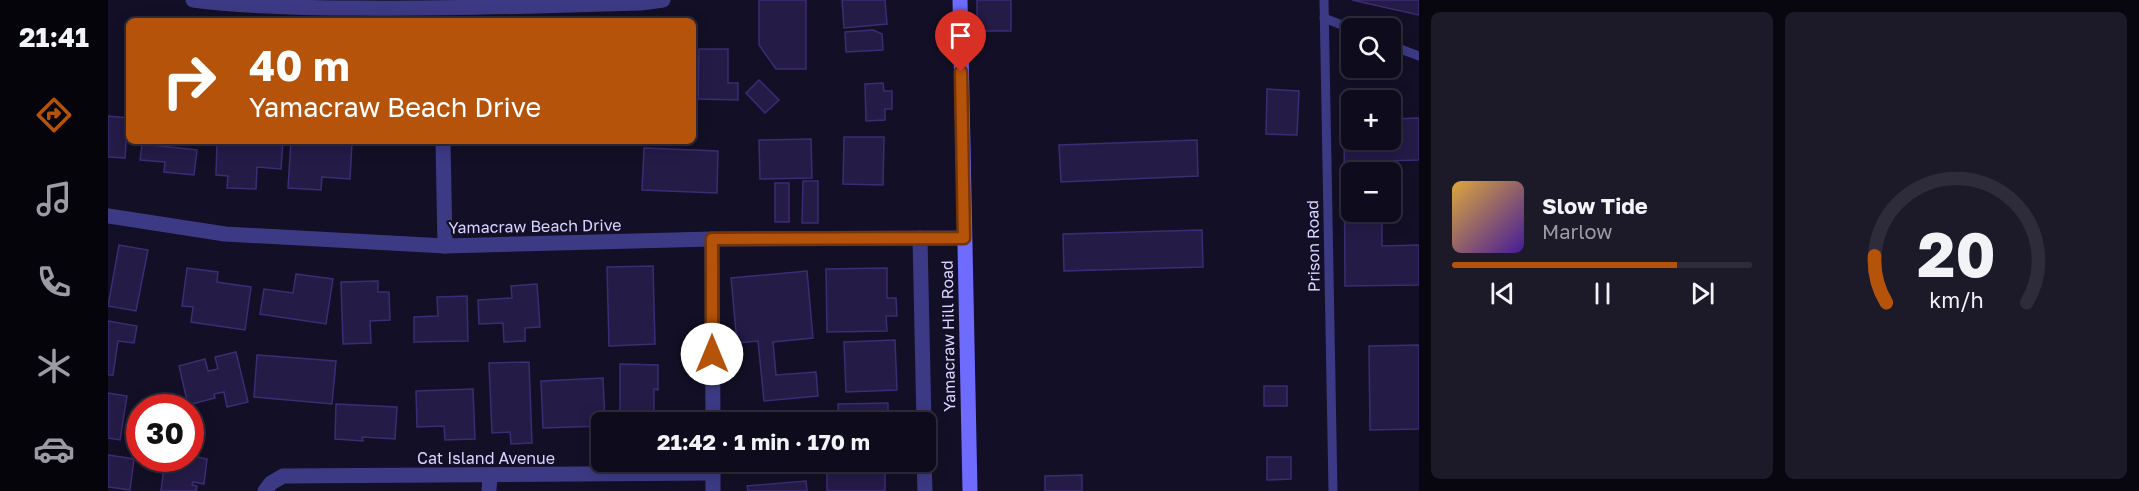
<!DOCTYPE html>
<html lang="en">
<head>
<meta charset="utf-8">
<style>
  body { margin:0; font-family:"Golos Text",sans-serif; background:#1c1929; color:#f1f3f6; height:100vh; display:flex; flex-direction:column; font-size:22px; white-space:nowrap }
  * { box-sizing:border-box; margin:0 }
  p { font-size:20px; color:#9b9ba3 }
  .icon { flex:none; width:33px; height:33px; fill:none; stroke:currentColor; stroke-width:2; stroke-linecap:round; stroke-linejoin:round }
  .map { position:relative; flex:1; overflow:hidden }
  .sheet { display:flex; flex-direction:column; gap:12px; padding:12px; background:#08060f; width:720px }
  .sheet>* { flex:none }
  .guide { position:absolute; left:18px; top:18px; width:570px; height:126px; border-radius:9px; box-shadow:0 3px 15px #0003,0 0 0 2px #2e2b3b; background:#b45309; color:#fff; overflow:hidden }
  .buttons { position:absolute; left:1233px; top:18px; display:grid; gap:12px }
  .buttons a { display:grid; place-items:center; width:60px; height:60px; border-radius:9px; background:#0e0b1c; box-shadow:0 3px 15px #0003,0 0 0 2px #2e2b3b; font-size:30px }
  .speed { position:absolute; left:18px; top:394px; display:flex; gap:12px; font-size:30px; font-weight:700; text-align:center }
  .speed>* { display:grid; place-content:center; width:78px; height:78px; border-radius:50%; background:#0e0b1c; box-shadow:0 3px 15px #0003,0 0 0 2px #2e2b3b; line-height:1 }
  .speed .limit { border:9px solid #d22; background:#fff; color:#111 }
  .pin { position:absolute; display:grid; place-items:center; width:51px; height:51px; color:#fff; margin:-62px -26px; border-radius:50% 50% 50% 0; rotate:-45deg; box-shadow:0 0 6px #0007 }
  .pin .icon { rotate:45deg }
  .me { position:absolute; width:66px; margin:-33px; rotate:0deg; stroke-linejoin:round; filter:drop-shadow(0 0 4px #0008) }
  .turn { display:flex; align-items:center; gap:21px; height:126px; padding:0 24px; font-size:27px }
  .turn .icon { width:78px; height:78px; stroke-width:2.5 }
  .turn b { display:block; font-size:42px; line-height:51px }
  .sheet .card { flex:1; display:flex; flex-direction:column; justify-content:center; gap:9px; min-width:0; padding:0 21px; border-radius:9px; background:#1c1929 }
  .sheet .dial { align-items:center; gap:0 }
  .dial svg { height:156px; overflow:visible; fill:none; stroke:#2e2b3b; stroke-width:7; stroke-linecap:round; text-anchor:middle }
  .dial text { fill:#f1f3f6; stroke:none }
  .song { display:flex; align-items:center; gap:18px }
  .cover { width:72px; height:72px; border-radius:9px; background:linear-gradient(135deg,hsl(40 70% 55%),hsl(260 70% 35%)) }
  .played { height:6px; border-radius:3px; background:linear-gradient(90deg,#b45309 75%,#2e2b3b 75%) }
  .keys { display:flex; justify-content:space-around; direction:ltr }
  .sheet .tiles { flex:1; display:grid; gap:12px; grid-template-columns:repeat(2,1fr) }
  .trip { position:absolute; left:483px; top:412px; width:345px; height:60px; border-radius:9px; background:#0e0b1c; box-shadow:0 3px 15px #0003,0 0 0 2px #2e2b3b; font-weight:700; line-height:60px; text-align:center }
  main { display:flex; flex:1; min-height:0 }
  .menu { display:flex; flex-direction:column; width:108px; justify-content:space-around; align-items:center; background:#06040b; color:#9b9ba3 }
  .menu .icon { width:42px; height:42px }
  .menu .selected { color:#b45309 }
  .menu b { font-size:27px; color:#f1f3f6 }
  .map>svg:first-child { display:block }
  .building { fill:#241b47; stroke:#3b2d73; stroke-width:1.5 }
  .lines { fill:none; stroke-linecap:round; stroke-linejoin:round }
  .lane { stroke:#3d3a85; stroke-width:9 }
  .street { stroke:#3d3a85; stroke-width:15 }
  .secondary { stroke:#6f6bff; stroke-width:15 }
  .route-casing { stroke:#753606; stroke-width:15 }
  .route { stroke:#b45309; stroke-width:10 }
  .labels { text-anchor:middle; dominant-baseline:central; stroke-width:4.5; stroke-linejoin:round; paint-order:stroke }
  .street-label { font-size:16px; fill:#d9d4ff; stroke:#130f26 }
</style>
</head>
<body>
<main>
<nav class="menu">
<b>21:41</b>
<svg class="icon selected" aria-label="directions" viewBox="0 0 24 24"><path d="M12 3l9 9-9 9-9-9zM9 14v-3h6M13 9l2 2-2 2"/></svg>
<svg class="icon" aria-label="music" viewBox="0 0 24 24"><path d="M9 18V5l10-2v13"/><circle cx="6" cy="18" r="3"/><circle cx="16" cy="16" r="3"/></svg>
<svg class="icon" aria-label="phone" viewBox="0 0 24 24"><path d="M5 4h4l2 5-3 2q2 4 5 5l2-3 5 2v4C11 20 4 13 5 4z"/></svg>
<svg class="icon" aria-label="climate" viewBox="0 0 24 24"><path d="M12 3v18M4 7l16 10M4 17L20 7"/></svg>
<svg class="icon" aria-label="car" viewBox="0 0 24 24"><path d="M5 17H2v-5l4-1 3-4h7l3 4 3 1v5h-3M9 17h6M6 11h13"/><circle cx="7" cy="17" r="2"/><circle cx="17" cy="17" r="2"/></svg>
</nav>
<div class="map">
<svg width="1311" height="491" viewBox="0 0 1311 491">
  <rect width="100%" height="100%" fill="#130f26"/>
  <g class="building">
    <path d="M651,0H698V69H668L651,45Z"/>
    <path d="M734,0H777L779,24L736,28Z"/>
    <rect x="869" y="0" width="34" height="31"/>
    <path d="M1244,0H1311V15Z"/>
    <path d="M765,30L774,34L775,50L738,52L737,32Z"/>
    <path d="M591,49H620V83H630V100L590,99Z"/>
    <path d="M651,80L671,100L657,113L638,93Z"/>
    <path d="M775,83L776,91H784V109H777V120L758,121L757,84Z"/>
    <path d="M1159,89L1191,91L1189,135L1158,134Z"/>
    <path d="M0,116L20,118L17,158L0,157Z"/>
    <path d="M1311,118V160L1274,161V172H1244V212H1274V246L1311,245V285L1237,286L1236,119H1244V140H1282V119Z"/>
    <path d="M736,137H776L775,185L735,184Z"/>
    <path d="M703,139L704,178L652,179L651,140Z"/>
    <path d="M1089,140L1090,176L953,182L951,145Z"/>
    <path d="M109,141H175L173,169L149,167L148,189L119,188L120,176L108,175Z"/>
    <path d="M183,141L244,142L242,179L214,177L213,190L180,188Z"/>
    <path d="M34,144L89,150L86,175L56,172L57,162L32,160Z"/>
    <path d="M536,148L610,151L609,193L534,190Z"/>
    <path d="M695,181H710V223H694Z"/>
    <rect x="667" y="183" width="14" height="39"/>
    <path d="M1094,230L1095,267L956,271L955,234Z"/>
    <path d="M11,245L40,250L28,311L0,306Z"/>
    <path d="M545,266L547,344L501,346L499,267Z"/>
    <path d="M79,268L110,272L109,282L143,287L137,330L83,322L85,307L74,306Z"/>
    <path d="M779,268V298H788L789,316H778L779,331L719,332L718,269Z"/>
    <path d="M699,271L705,338L665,342L668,375L708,372L710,396L656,401L650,341L629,343L623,278Z"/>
    <path d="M188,274L225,279L218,324L152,314L156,289L185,293Z"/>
    <path d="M270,281V292H281L282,320L262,321L263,343L235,344L233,282Z"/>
    <path d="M429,284L432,327L417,328V341L396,342L395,323L371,324L370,300L404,298L403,286Z"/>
    <path d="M359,296L360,341L306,342V317L330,316L329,297Z"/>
    <path d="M0,321L29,326L26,343L10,341L5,375H0Z"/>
    <path d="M787,340L789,390L738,392L736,342Z"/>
    <path d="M1311,345V429L1262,430L1261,346Z"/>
    <path d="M128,352L140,402L119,407L116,392L106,394L107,398L80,405L71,366L97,359L100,371L110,369L107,357Z"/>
    <path d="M149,355L228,361L224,404L146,397Z"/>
    <path d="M421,362L424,443L403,444L402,432L384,433L381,363Z"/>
    <path d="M512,364L550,365V390L546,389V423H512Z"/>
    <path d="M495,378L497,423H494V426L435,428L433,381Z"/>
    <rect x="1156" y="386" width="23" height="20"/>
    <path d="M365,389L367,439L337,440L336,426L309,427L308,391Z"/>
    <path d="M0,393L19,396L12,440L0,438Z"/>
    <path d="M780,403V423H731L730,404Z"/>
    <path d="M228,404L289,407L287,439L254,437L255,441L227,439Z"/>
    <path d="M82,443L90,444L89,457L99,459L96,484L85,482L84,485L89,486L88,491H53L57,459H82Z"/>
    <path d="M0,455L26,459L22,490L0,487Z"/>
    <path d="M1159,457H1183V479L1159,480Z"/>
    <path d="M719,472L777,473V491H719Z"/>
    <path d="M974,475V491H937V476Z"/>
    <path d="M698,481L699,491H640L639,486Z"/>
  </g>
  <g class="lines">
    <g class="lane">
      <path d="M1216,0L1225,491"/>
      <path d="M1216,18L1244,29"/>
      <path d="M1282,45L1311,56"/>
    </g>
    <g class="street">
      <path d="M85,0C139,7 194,8 249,8C344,9 439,6 533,3L555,0"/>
      <path d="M335,141L337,246"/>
      <path d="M0,216L117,234L337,246L604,239L856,238"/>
      <path d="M812,238L816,423"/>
      <path d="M604,239L605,423"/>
      <path d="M605,462V491"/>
      <path d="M816,462L817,491"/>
      <path d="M157,491L163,483L175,476L605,473"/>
      <path d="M381,491L382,476"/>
    </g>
    <path class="secondary" d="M852,0L862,491"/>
  </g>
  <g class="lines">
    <defs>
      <path id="route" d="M604,354V239L856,238L853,72"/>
    </defs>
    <use href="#route" class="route-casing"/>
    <use href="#route" class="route"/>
  </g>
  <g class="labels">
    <g class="street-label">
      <text transform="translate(427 226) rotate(-1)">Yamacraw Beach Drive</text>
      <text transform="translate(1205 246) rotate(-91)">Prison Road</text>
      <text transform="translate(840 336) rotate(-91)">Yamacraw Hill Road</text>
      <text x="378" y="458">Cat Island Avenue</text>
    </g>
  </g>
</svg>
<div class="buttons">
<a><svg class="icon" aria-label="search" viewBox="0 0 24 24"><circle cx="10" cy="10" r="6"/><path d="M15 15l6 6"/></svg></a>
<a>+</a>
<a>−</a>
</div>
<div class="speed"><div class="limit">30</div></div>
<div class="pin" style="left:853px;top:72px;background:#d93025"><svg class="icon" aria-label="arrive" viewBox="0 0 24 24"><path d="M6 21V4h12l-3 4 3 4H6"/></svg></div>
<svg class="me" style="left:604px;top:354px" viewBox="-20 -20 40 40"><circle r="19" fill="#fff"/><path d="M0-13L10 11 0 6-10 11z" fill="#b45309"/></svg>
<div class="trip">21:42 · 1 min · 170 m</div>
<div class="guide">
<div class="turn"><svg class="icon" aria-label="right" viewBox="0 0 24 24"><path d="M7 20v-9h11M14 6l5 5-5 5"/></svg><div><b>40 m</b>Yamacraw Beach Drive</div></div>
</div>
</div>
<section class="sheet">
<div class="tiles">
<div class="card">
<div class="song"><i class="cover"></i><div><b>Slow Tide</b><p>Marlow</p></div></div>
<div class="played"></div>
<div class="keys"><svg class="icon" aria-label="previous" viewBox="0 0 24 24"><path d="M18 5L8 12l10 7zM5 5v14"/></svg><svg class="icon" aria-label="pause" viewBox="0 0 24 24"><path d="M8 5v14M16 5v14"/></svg><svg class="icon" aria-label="next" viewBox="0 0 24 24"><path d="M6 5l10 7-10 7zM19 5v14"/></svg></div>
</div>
<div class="card dial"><svg viewBox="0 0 100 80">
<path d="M14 69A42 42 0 1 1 86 69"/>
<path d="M14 69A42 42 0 0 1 8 45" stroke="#b45309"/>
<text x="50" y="56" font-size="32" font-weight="700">20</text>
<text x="50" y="72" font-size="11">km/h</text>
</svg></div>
</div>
</section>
</main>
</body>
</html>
